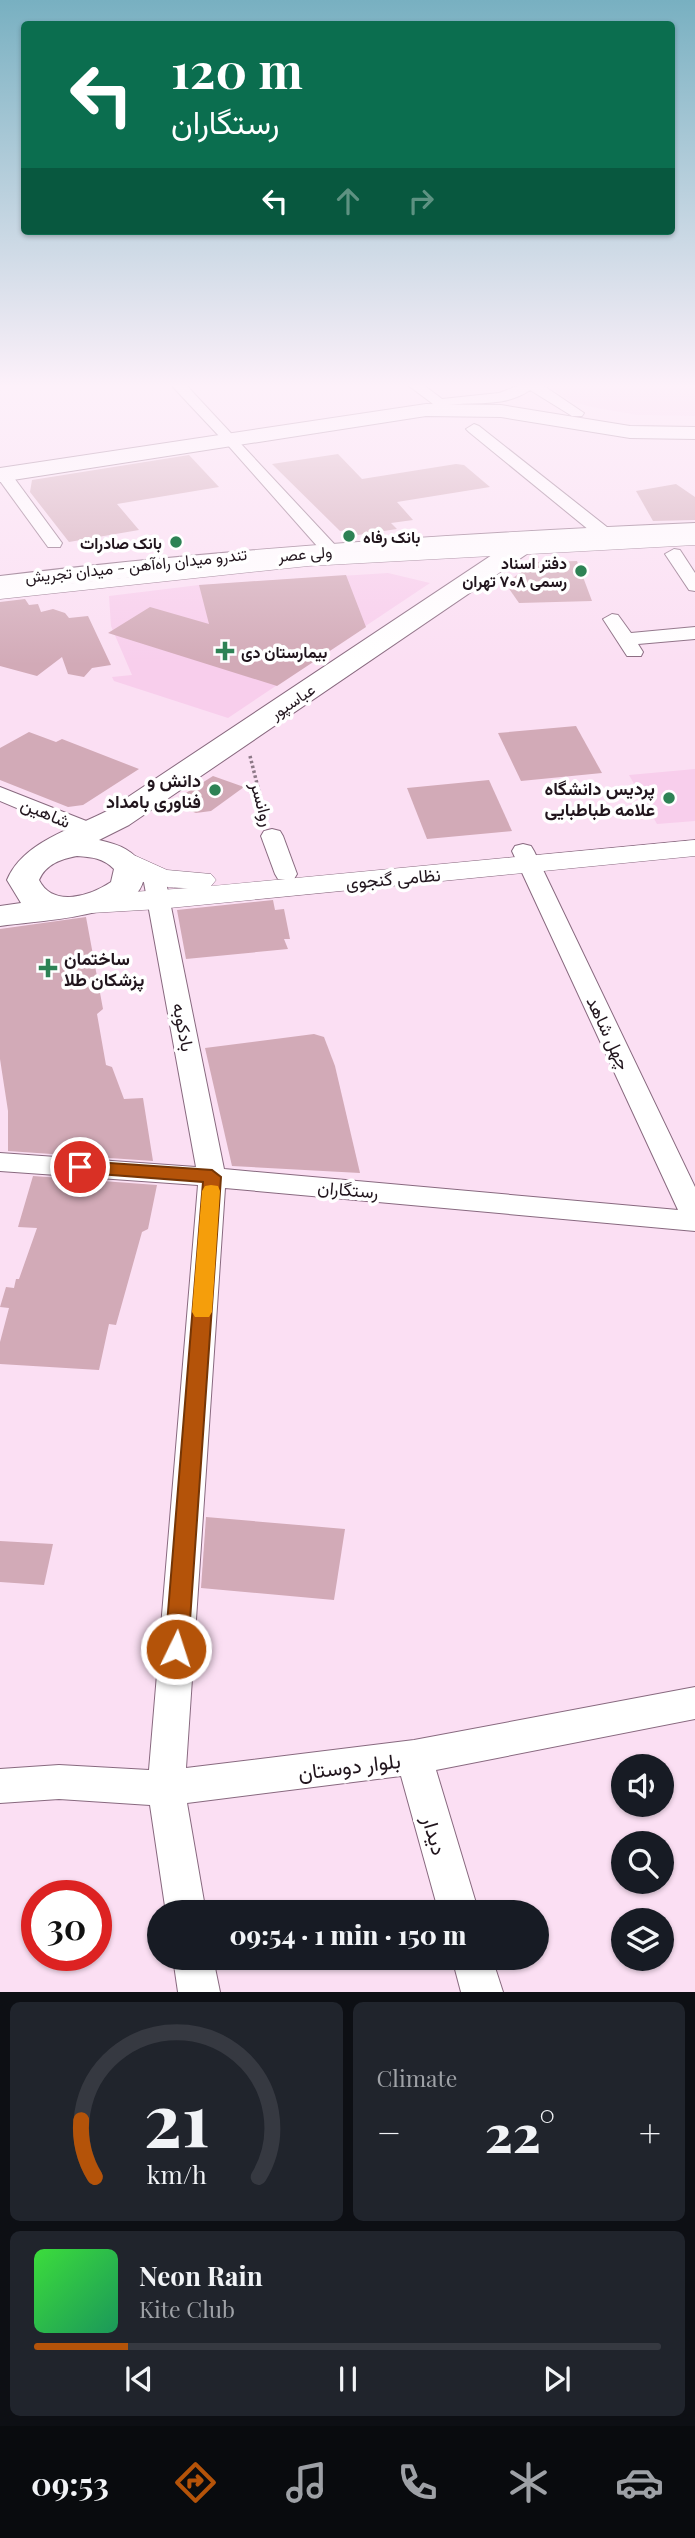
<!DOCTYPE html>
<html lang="en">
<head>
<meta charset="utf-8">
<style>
  body { margin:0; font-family:"Playfair Display",Vazirmatn,serif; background:#20242c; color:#f1f3f6; height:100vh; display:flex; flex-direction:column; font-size:26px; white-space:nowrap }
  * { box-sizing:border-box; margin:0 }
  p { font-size:23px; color:#9ea1a6 }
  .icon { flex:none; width:38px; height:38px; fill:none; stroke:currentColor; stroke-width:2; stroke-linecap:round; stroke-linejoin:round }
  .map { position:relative; height:1992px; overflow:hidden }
  .panel { display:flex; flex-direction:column; gap:10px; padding:10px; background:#0d0f14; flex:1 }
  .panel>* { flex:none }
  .hud { position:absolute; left:21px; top:21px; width:654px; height:214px; border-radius:7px; box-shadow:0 2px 5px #0004; background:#0b6e4f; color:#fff; overflow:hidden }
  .controls { position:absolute; left:611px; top:1754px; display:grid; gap:14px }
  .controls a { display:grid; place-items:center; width:63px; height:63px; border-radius:50%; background:#171b24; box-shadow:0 2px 5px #0004; font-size:35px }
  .speed { position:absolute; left:21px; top:1880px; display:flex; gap:14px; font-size:35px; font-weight:700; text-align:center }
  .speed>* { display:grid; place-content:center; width:91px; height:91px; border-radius:50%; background:#171b24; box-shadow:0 2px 5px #0004; line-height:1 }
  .speed .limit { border:10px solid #d22; background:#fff; color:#111 }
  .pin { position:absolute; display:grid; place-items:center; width:60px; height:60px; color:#fff; margin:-30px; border:4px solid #fff; border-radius:50%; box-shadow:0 2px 7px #0007 }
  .me { position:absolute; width:77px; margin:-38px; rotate:4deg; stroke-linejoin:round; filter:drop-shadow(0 0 5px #0008) }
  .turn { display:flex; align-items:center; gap:24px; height:147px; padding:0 35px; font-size:32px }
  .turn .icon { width:91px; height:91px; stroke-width:2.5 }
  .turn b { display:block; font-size:49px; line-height:60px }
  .lanes { display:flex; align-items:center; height:66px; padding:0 35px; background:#0003; justify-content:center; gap:35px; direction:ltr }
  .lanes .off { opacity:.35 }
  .big { font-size:52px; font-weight:800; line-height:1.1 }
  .panel .widget { flex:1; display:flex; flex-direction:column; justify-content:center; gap:10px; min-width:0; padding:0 24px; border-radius:10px; background:#20242c }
  .panel .dial { align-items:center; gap:0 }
  .dial svg { height:182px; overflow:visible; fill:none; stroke:#363941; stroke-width:7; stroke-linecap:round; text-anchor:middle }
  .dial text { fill:#f1f3f6; stroke:none }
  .song { display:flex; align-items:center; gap:21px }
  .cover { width:84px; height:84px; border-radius:10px; background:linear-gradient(135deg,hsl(120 70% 55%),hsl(150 70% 35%)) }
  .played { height:7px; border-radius:4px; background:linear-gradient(90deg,#b45309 15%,#363941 15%) }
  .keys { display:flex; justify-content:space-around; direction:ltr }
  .heat { display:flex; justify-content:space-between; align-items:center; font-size:38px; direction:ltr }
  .panel .tiles { flex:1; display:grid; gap:10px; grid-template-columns:1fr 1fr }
  .widget:last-child { grid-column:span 2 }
  .trip { position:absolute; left:147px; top:1900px; width:402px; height:70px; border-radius:35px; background:#171b24; box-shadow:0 2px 5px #0004; font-weight:800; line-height:70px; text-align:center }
  .menu { display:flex; height:112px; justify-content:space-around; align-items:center; background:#090b0e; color:#9ea1a6 }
  .menu .icon { width:49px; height:49px }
  .menu .active { color:#b45309 }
  .menu b { font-size:32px; color:#f1f3f6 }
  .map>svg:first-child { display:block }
  .built { fill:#f8ceec }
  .building { fill:#d2aab7 }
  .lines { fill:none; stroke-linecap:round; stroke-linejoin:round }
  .service-casing { stroke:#88697f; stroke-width:9 }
  .minor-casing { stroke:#88697f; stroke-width:2 }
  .tertiary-casing { stroke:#88697f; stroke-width:1 }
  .secondary-casing { stroke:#88697f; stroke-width:2 }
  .primary-casing { stroke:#88697f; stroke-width:2 }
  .path { stroke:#8d7987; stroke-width:3.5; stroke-dasharray:2.5 2.5; stroke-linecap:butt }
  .service { stroke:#fff; stroke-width:8 }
  .minor { fill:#fff; fill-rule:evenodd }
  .tertiary { fill:#fff; fill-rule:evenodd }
  .secondary { fill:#fff; fill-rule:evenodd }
  .primary { fill:#fff; fill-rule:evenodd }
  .route { fill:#b45309; stroke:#753606; stroke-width:2 }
  .slow { fill:#f59e0b }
  .poi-dot { fill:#2e8255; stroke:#fff; stroke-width:2.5 }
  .labels { text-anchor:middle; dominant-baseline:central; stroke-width:7; stroke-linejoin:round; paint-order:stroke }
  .far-poi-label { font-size:16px; font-weight:bold; fill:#21151d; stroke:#fff; text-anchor:start }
  .far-street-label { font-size:16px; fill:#21151d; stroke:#fff }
  .poi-label { font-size:18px; font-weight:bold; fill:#21151d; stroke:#fff; text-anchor:end }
  .street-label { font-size:18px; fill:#21151d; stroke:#fff }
  .near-street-label { font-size:21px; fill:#21151d; stroke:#fff }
</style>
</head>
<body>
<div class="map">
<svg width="695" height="1992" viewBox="0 0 695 1992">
  <rect width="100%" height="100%" fill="#fbdff3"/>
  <g class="built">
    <path d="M547,386H695V416L637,415L592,407L573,402Z"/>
    <path d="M388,573L430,583L228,718L114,681L112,677L132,675L111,626L109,596L199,585Z"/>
    <path d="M695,769V821L657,824L629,775Z"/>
  </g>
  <g class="building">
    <path d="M338,454L362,479L456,464L464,465L490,487L397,502L413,520L391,523L397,529L358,535L354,529L340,531L272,464Z"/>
    <path d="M189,455L219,487L117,504L139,530L69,542L30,492L32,480Z"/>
    <path d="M676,484L695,497V520L653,521L636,491Z"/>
    <path d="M577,561L592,601L519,603L505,583L537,562Z"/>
    <path d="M346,575L366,627L277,686L108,633L150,607L209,624L199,585Z"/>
    <path d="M25,599L29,605L38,604L41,612L53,609L65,613L69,618L88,616L111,665L92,668L84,677L68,674L62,657L37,676L0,666V602Z"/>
    <path d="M576,726L602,773L521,781L498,733Z"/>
    <path d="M29,732L56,742L62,739L139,769L83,805L68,807L0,780V748Z"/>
    <path d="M213,776L244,787L211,811L196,813L170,803Z"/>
    <path d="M489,780L512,831L427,839L407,788Z"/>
    <path d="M273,900L275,910L284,909L290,939H284L288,949L186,959L177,910Z"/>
    <path d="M86,917L103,1009L97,1014L106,1065L112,1067L124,1099L143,1098L153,1161L8,1151V1111L0,1059V929Z"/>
    <path d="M314,1034L324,1037L335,1066L360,1173L232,1166L205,1048Z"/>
    <path d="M33,1176L157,1185L148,1229L142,1232L116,1325L109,1324L99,1370L0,1364V1342L9,1308L0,1307L6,1287L14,1288L16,1279H19L37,1228L18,1227Z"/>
    <path d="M206,1517L345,1529L334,1600L201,1588Z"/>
    <path d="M0,1541L53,1544L44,1585L0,1582Z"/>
  </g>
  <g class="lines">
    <defs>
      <path id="service" d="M0,595L308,562L695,541"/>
      <g id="minor">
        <path d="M172,386H187L337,547L340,551L337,555H325L225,442L223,437L219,436Z"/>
        <path d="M409,386H425L442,399L499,393L517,386H544L584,413L582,416H572L530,390C502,410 467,399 437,407Z"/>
        <path d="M474,424L479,426L612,531L614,535L612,539H600L469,432L466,429Z"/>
        <path d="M0,470L9,471L62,543L60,547H48L0,481Z"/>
        <path d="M674,549L680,550L695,573V591L689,590L665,554Z"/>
        <path d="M612,614L618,615L631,633L695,627V639L638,644L643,652L641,656H627L603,619Z"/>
        <path d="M0,787L99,826L102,831L99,836H83L0,801Z"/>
        <path d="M272,829L280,831L283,836L297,874L294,879H278L275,874L261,836L264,831Z"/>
        <path d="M523,844L531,846L534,851L695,1187V1231L225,1188L186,1768L414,1740L695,1687V1719L436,1770L479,1913H439L401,1776L187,1803L206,1913H166L150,1805L59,1799L0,1803V1769L59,1765L149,1770L198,1185L0,1171V1153L196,1167L143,877L146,872H162L165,877L224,1169L678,1210L512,851L515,846Z"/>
        <path d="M173,1958H213L220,1992H178Z"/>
        <path d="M452,1958H492L503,1992H461Z"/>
      </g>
      <path id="tertiary" d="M695,840V856L159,909L91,913L81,910L76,904L81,898L91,895L188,888C165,888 126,883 112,862L116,856L126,853L136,856L167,870L211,874L216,880L211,886Z"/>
      <g id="secondary">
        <path d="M426,404L501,405L630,426L695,427V439L630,438L501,417L426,416L0,482V468Z"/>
        <path d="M534,531L543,533L546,538L543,543L129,825L99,840C121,845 133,850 146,869C144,878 143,887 136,894C109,918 36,921 0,926V906L21,903L7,880C23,842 72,829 107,811L525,533ZM77,856C92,857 103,858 114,869L111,882C90,896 53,908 39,880C46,864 61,859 77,856Z"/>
      </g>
      <path id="primary" d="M695,523V539C463,549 231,564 0,592V576C231,548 463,533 695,523Z"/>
    </defs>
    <use href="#service" class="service-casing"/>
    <use href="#minor" class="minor-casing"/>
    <use href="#tertiary" class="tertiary-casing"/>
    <use href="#secondary" class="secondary-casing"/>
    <use href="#primary" class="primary-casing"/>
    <path class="path" d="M250,756L266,819"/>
    <use href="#service" class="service"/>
    <use href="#minor" class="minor"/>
    <use href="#tertiary" class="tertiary"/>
    <use href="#secondary" class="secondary"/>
    <use href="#primary" class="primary"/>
  </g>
  <linearGradient id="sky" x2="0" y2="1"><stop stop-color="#78b0c1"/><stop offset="0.58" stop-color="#fdf1fa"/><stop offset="1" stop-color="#fdf1fa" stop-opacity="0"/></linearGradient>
  <rect width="695" height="665" fill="url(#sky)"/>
  <path class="route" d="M80,1161L212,1170L221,1177L188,1649L185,1656L176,1659L168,1656L165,1649L203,1182L73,1172L71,1167L73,1163Z"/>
  <path class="slow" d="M211,1185L218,1186L220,1191L212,1312L209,1317H195L192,1312L202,1191L205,1186Z"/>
  <g class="poi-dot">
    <circle cx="349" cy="536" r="7"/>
    <circle cx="176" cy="542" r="7"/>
    <circle cx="581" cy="571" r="7"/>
    <path d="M221.5 640.5h7v7h7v7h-7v7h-7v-7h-7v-7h7z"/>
    <circle cx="215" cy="790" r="7"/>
    <circle cx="669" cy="798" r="7"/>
    <path d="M44.5 957.5h7v7h7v7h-7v7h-7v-7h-7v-7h7z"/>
  </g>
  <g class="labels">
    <g class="far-poi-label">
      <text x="363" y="536">بانک رفاه</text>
      <text x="162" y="542" text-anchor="end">بانک صادرات</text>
      <text x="567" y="562" text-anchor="end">دفتر اسناد<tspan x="567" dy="18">رسمی ۷۰۸ تهران</tspan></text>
      <text x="241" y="651">بیمارستان دی</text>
    </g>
    <g class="far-street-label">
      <text transform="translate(305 553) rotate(-5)">ولی عصر</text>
      <text transform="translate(136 565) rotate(-6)">تندرو میدان راه‌آهن - میدان تجریش</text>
      <text transform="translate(292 701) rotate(-34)">عباسپور</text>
    </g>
    <g class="poi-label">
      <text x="201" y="780">دانش و<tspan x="201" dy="21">فناوری بامداد</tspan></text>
      <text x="655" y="788">پردیس دانشگاه<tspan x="655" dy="21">علامه طباطبایی</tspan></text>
      <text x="64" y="958" text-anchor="start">ساختمان<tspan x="64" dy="21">پزشکان طلا</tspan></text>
    </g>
    <g class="street-label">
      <text transform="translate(263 804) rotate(75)">روانسر</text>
      <text transform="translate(46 812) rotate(23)">شاهین</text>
      <text transform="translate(393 878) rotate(-5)">نظامی گنجوی</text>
      <text transform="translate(184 1027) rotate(79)">بادکوبه</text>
      <text transform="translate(609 1033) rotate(65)">چهل شاهد</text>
      <text transform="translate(348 1189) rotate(5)">رستگاران</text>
    </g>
    <g class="near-street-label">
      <text transform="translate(349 1765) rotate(-7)">بلوار دوستان</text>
      <text transform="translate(436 1835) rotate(74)">دیدار</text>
    </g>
  </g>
</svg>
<div class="controls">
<a><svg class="icon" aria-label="sound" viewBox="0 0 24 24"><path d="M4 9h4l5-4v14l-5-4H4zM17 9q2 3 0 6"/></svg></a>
<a><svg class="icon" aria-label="search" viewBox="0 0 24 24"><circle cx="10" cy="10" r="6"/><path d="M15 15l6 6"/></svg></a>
<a><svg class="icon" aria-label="layers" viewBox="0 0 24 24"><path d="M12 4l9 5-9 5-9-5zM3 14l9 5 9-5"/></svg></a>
</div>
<div class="speed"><div class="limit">30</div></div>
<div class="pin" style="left:80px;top:1167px;background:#d93025"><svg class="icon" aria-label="arrive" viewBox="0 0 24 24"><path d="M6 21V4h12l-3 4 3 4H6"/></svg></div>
<svg class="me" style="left:176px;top:1649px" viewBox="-20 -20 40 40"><circle r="17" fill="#b45309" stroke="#fff" stroke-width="3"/><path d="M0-11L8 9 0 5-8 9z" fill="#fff"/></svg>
<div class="trip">09:54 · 1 min · 150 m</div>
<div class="hud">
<div class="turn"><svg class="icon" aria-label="left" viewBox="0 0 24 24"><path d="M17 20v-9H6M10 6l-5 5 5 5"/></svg><div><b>120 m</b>رستگاران</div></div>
<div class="lanes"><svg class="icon" aria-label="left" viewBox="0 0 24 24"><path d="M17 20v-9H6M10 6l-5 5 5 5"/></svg><svg class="icon off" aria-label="ahead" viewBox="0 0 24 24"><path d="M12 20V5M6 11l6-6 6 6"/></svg><svg class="icon off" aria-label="right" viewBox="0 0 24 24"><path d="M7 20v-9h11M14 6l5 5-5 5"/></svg></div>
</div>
</div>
<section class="panel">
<div class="tiles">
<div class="widget dial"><svg viewBox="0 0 100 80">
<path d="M14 69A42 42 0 1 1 86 69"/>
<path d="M14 69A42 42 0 0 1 8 44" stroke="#b45309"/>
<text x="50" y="56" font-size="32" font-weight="700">21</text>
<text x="50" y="72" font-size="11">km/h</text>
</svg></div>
<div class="widget"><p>Climate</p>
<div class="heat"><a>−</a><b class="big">22°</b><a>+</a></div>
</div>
<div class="widget">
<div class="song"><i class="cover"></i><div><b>Neon Rain</b><p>Kite Club</p></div></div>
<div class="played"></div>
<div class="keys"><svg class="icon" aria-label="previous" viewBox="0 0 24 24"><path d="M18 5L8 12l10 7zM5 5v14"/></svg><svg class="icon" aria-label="pause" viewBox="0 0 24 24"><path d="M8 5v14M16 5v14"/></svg><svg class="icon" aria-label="next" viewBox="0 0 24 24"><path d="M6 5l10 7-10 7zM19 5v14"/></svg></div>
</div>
</div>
</section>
<nav class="menu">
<b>09:53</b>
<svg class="icon active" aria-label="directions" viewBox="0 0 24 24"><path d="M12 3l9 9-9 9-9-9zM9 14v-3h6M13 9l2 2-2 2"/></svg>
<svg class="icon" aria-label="music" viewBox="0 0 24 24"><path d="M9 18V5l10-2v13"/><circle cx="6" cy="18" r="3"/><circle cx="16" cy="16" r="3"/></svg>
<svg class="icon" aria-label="phone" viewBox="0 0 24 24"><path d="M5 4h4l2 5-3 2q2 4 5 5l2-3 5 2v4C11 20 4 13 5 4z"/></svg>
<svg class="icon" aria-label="climate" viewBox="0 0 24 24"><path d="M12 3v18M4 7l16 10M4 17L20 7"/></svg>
<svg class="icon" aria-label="car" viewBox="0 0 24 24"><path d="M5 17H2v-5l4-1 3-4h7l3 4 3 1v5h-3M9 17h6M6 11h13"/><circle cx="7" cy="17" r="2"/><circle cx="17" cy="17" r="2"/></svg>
</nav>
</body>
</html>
